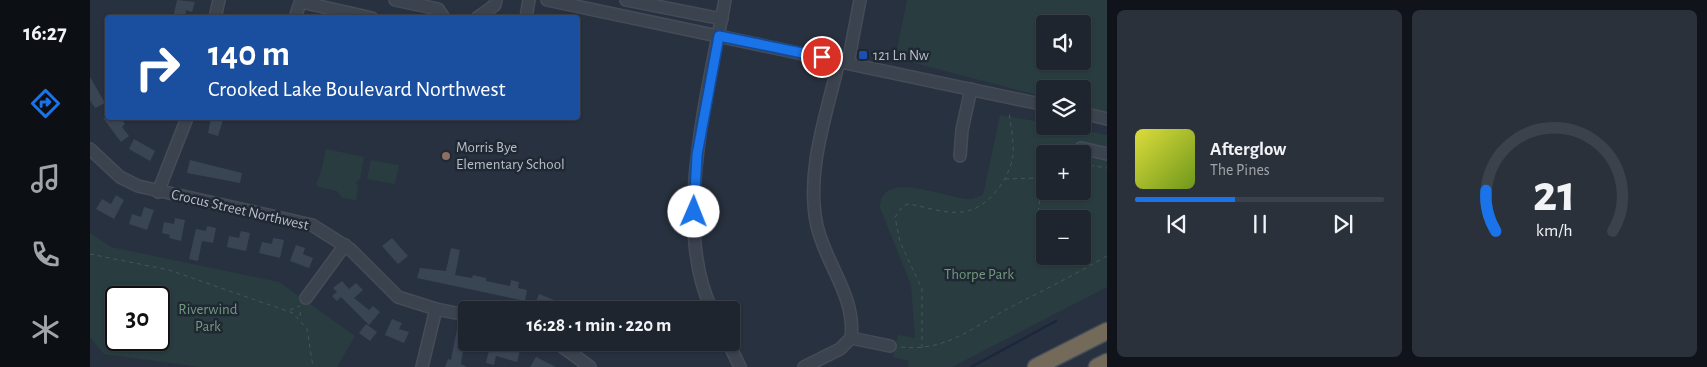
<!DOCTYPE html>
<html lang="en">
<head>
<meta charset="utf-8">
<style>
  body { margin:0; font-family:"Alegreya Sans",sans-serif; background:#2b313b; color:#f1f3f6; height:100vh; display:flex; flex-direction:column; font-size:19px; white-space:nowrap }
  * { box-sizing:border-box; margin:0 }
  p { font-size:16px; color:#a1a5aa }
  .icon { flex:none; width:28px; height:28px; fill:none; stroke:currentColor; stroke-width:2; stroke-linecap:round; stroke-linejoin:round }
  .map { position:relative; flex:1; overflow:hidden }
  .side { display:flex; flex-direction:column; gap:10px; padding:10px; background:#10141a; width:600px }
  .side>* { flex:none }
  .banner { position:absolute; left:15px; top:15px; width:475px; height:105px; border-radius:5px; box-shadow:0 1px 4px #0004,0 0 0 1px #3c424b; background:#1a4fa0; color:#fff; overflow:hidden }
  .controls { position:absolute; left:946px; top:15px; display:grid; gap:10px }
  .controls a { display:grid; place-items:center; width:55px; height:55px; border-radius:5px; background:#1e252f; box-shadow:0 1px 4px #0004,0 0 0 1px #3c424b; font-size:25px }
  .speed { position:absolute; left:15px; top:286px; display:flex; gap:10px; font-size:25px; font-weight:700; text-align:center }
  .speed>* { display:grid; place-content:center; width:65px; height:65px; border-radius:50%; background:#1e252f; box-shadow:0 1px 4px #0004,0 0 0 1px #3c424b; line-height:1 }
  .speed .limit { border:2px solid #111; border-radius:8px; background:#fff; color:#111 }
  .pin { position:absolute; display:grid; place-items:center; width:42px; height:42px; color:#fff; margin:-21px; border:2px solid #fff; border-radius:50%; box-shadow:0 1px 5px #0007 }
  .me { position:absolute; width:55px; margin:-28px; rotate:1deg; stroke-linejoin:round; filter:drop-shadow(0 0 4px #0008) }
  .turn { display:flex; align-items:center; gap:18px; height:105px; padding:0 20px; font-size:22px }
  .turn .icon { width:65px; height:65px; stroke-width:2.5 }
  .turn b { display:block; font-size:35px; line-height:42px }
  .side .tile { flex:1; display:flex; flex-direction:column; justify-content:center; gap:8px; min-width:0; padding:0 18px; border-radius:8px; background:#2b313b }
  .side .dial { align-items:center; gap:0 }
  .dial svg { height:130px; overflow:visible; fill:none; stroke:#3c424b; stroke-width:7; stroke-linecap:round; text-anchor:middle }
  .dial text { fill:#f1f3f6; stroke:none }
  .song { display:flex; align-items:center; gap:15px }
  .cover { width:60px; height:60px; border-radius:8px; background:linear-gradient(135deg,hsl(60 70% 55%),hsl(80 70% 35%)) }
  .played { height:5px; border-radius:2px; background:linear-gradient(90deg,#1a73e8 40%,#3c424b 40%) }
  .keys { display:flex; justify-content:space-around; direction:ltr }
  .side .tiles { flex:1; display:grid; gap:10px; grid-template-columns:repeat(2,1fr) }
  .trip { position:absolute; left:368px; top:301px; width:282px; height:50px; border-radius:5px; background:#1e252f; box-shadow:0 1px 4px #0004,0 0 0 1px #3c424b; font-weight:600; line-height:50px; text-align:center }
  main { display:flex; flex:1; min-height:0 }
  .dock { display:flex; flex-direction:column; width:90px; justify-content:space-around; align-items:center; background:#0c0f13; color:#a1a5aa }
  .dock .icon { width:35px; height:35px }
  .dock .active { color:#1a73e8 }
  .dock b { font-size:22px; color:#f1f3f6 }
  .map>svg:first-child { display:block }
  .green { fill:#293d40; fill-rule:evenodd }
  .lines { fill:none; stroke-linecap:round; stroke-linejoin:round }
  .stream { stroke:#1b283c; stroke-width:2.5 }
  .building { fill:#3a4554 }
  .minor-casing { stroke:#454c58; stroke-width:14 }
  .highway-casing { stroke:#464e59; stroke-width:19 }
  .path { stroke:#435658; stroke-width:1; stroke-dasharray:4 4; stroke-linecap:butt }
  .minor { stroke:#3b434f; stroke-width:11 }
  .highway { stroke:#746a59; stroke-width:16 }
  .route-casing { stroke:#114b97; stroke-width:12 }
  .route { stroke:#1a73e8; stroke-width:9 }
  .transit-dot { fill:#1a4fb4; stroke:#202834; stroke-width:2 }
  .education-dot { fill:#8d6e63; stroke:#202834; stroke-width:2 }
  .labels { text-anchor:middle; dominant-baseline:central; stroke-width:5; stroke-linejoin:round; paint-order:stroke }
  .poi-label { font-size:15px; fill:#b8bec9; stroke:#202834; text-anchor:start }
  .street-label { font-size:15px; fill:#b8bec9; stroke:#202834 }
  .park-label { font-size:15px; fill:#71997b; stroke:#202834 }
</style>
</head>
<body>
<main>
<nav class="dock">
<b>16:27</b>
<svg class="icon active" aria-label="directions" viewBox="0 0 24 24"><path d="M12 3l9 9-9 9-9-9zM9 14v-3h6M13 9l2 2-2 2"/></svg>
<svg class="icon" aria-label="music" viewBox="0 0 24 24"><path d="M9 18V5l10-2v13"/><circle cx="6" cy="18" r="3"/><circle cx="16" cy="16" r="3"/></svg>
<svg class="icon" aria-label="phone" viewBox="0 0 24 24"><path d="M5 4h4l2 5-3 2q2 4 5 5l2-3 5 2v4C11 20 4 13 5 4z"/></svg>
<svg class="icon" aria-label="climate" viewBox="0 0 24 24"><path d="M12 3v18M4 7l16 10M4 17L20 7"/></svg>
</nav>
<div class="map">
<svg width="1017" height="367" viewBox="0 0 1017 367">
  <rect width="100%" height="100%" fill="#28313f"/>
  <g class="green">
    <path d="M817,0H1017V112L993,106L992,89H955V97L805,58ZM955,24H992V61H955Z"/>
    <path d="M910,115L955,123V126H971L1017,135V287L862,367H818L819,361L803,357L808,335L825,338L821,285L790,208C790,166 860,201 882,199C885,198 890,196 893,195ZM955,154H992V191H955ZM955,219H992V256H955Z"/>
    <path d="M236,149L274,157L270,179L266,183L268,187L266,200L252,198L247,191L228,187L226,184L231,172Z"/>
    <path d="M281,160L309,165L305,184L277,179Z"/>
    <path d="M0,233L21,247L189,282L265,336L247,367H110L14,354L0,337ZM26,298H69V340H26Z"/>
  </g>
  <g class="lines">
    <path class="stream" d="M881,367L966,321"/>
  </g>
  <g class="building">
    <path d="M87,0L105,2L102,12L96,10L95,18H83Z"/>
    <path d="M0,77L15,103L5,108L0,100Z"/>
    <path d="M13,118H31L35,124L32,127L39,136L31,142Z"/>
    <path d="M121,118L133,120L128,136L118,133Z"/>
    <path d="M44,139L65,151L60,161L39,149Z"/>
    <path d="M100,160L152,173L150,183L97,173Z"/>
    <path d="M26,195L34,200L24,219L6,209L12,199L21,204Z"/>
    <path d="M54,207L64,210L57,230L39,224L42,214L51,217Z"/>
    <path d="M85,218L95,220L91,241L79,238L80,235L72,233L74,222L84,224Z"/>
    <path d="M117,226L126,228L123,243L112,241L108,261L99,259L106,229L116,231Z"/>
    <path d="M151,231L160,233L156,251L137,247L139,236L149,238Z"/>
    <path d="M183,238L194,240L190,258L169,253L172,242L182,244Z"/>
    <path d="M302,238L318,256L308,264L292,246Z"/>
    <path d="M206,245L215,248L213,254L223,258L219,268L200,261Z"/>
    <path d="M361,248L370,250L365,275L382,278L383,275L396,278V281L420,286L421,280L429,282L428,288L437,290L435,301L327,278L330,268L356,271Z"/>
    <path d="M252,281L259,289L266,283L273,290L264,298L279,310L283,306L290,312L279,325L251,297L247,301L242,296L247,292L243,288Z"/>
    <path d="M449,294L464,300L460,310L445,304Z"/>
    <path d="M302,319L312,323L309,329L319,332L314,343L295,335Z"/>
    <path d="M276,324L287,332L280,341L269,333Z"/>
    <path d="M367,329L376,331L371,364L377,367H355L358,359L361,360Z"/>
    <path d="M406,344L430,350L427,362L406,356L404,365L396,363L399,350L404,352Z"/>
    <path d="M446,357L466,367H440Z"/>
  </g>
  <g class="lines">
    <defs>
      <g id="minor">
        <path d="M305,0L348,9L354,18"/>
        <path d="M457,0L955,105"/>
        <path d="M536,0L632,19"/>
        <path d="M211,2L282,18"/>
        <path d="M125,18L129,0"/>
        <path d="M205,18L211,0"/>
        <path d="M387,18L405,5L406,0"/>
        <path d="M436,18L439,0"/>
        <path d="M749,61C737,113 715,172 727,226C736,265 766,296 761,338"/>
        <path d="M758,63L770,0"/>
        <path d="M992,113L1017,119"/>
        <path d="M991,148L1017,154"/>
        <path d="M0,149L30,177L48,186L222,225L260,249L308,297L346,309L376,315"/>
        <path d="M870,156L872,130L881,89"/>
        <path d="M68,192L97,118"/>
        <path d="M216,298L255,245"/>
        <path d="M622,310C581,226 619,89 635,0"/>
        <path d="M761,338L800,346"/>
        <path d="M466,342L500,367"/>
        <path d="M638,342L650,367"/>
        <path d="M332,367L346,309"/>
        <path d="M714,367L750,349L761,338"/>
      </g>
      <g id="highway">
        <path d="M946,367L1017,331"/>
        <path d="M1007,367L1017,362"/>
      </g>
    </defs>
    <use href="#minor" class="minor-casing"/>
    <use href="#highway" class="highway-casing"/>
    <g class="path">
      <path d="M992,164L1017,168"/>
      <path d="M915,179L946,178L955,174"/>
      <path d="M948,212L953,177"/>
      <path d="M0,254L79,270L203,313L217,329L223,367"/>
      <path d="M200,310L210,306"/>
      <path d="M210,316L211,308"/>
      <path d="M811,347C858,352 883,326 923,306C954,290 986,274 1017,256"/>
      <path d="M832,348V289L810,242L805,217L813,206L819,204C836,207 855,214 872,212C897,210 920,179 923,155C924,142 921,126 919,113"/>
    </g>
    <use href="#minor" class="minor"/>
    <use href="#highway" class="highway"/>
  </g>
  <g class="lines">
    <defs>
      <path id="route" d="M604,212L607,155L629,36L732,57"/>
    </defs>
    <use href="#route" class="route-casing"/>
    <use href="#route" class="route"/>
  </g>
  <rect class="transit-dot" x="768" y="50" width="10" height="10" rx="2.5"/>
  <circle class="education-dot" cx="356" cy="156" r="5"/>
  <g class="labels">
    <g class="poi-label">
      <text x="783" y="55">121 Ln Nw</text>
      <text x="366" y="147">Morris Bye<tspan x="366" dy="17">Elementary School</tspan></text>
    </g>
    <g class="street-label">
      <text transform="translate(150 210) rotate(13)">Crocus Street Northwest</text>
    </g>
    <g class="park-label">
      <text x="889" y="274">Thorpe Park</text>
      <text x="118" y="309">Riverwind<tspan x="118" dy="17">Park</tspan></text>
    </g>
  </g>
</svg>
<div class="controls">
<a><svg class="icon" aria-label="sound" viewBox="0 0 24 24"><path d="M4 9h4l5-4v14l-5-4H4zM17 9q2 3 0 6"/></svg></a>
<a><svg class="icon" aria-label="layers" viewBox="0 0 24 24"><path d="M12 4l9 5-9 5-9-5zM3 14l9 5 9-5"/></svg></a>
<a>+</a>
<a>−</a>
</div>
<div class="speed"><div class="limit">30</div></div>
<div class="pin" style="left:732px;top:57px;background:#d93025"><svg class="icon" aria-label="arrive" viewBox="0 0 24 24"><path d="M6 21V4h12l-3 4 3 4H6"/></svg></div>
<svg class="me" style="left:604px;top:212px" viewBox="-20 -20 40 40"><circle r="19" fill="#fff"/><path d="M0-13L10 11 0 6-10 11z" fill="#1a73e8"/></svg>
<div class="trip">16:28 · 1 min · 220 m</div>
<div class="banner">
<div class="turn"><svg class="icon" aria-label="right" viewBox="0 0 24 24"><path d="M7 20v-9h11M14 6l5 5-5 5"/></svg><div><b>140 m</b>Crooked Lake Boulevard Northwest</div></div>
</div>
</div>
<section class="side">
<div class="tiles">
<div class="tile">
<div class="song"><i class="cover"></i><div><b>Afterglow</b><p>The Pines</p></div></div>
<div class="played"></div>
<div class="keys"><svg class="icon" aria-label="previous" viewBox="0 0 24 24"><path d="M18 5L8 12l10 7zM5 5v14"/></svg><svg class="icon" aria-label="pause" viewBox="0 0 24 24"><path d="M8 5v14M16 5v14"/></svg><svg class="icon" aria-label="next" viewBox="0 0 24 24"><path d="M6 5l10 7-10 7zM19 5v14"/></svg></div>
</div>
<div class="tile dial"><svg viewBox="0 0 100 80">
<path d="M14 69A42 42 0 1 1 86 69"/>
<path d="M14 69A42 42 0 0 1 8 44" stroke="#1a73e8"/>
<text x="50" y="56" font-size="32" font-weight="700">21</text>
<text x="50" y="72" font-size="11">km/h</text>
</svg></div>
</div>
</section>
</main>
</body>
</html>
